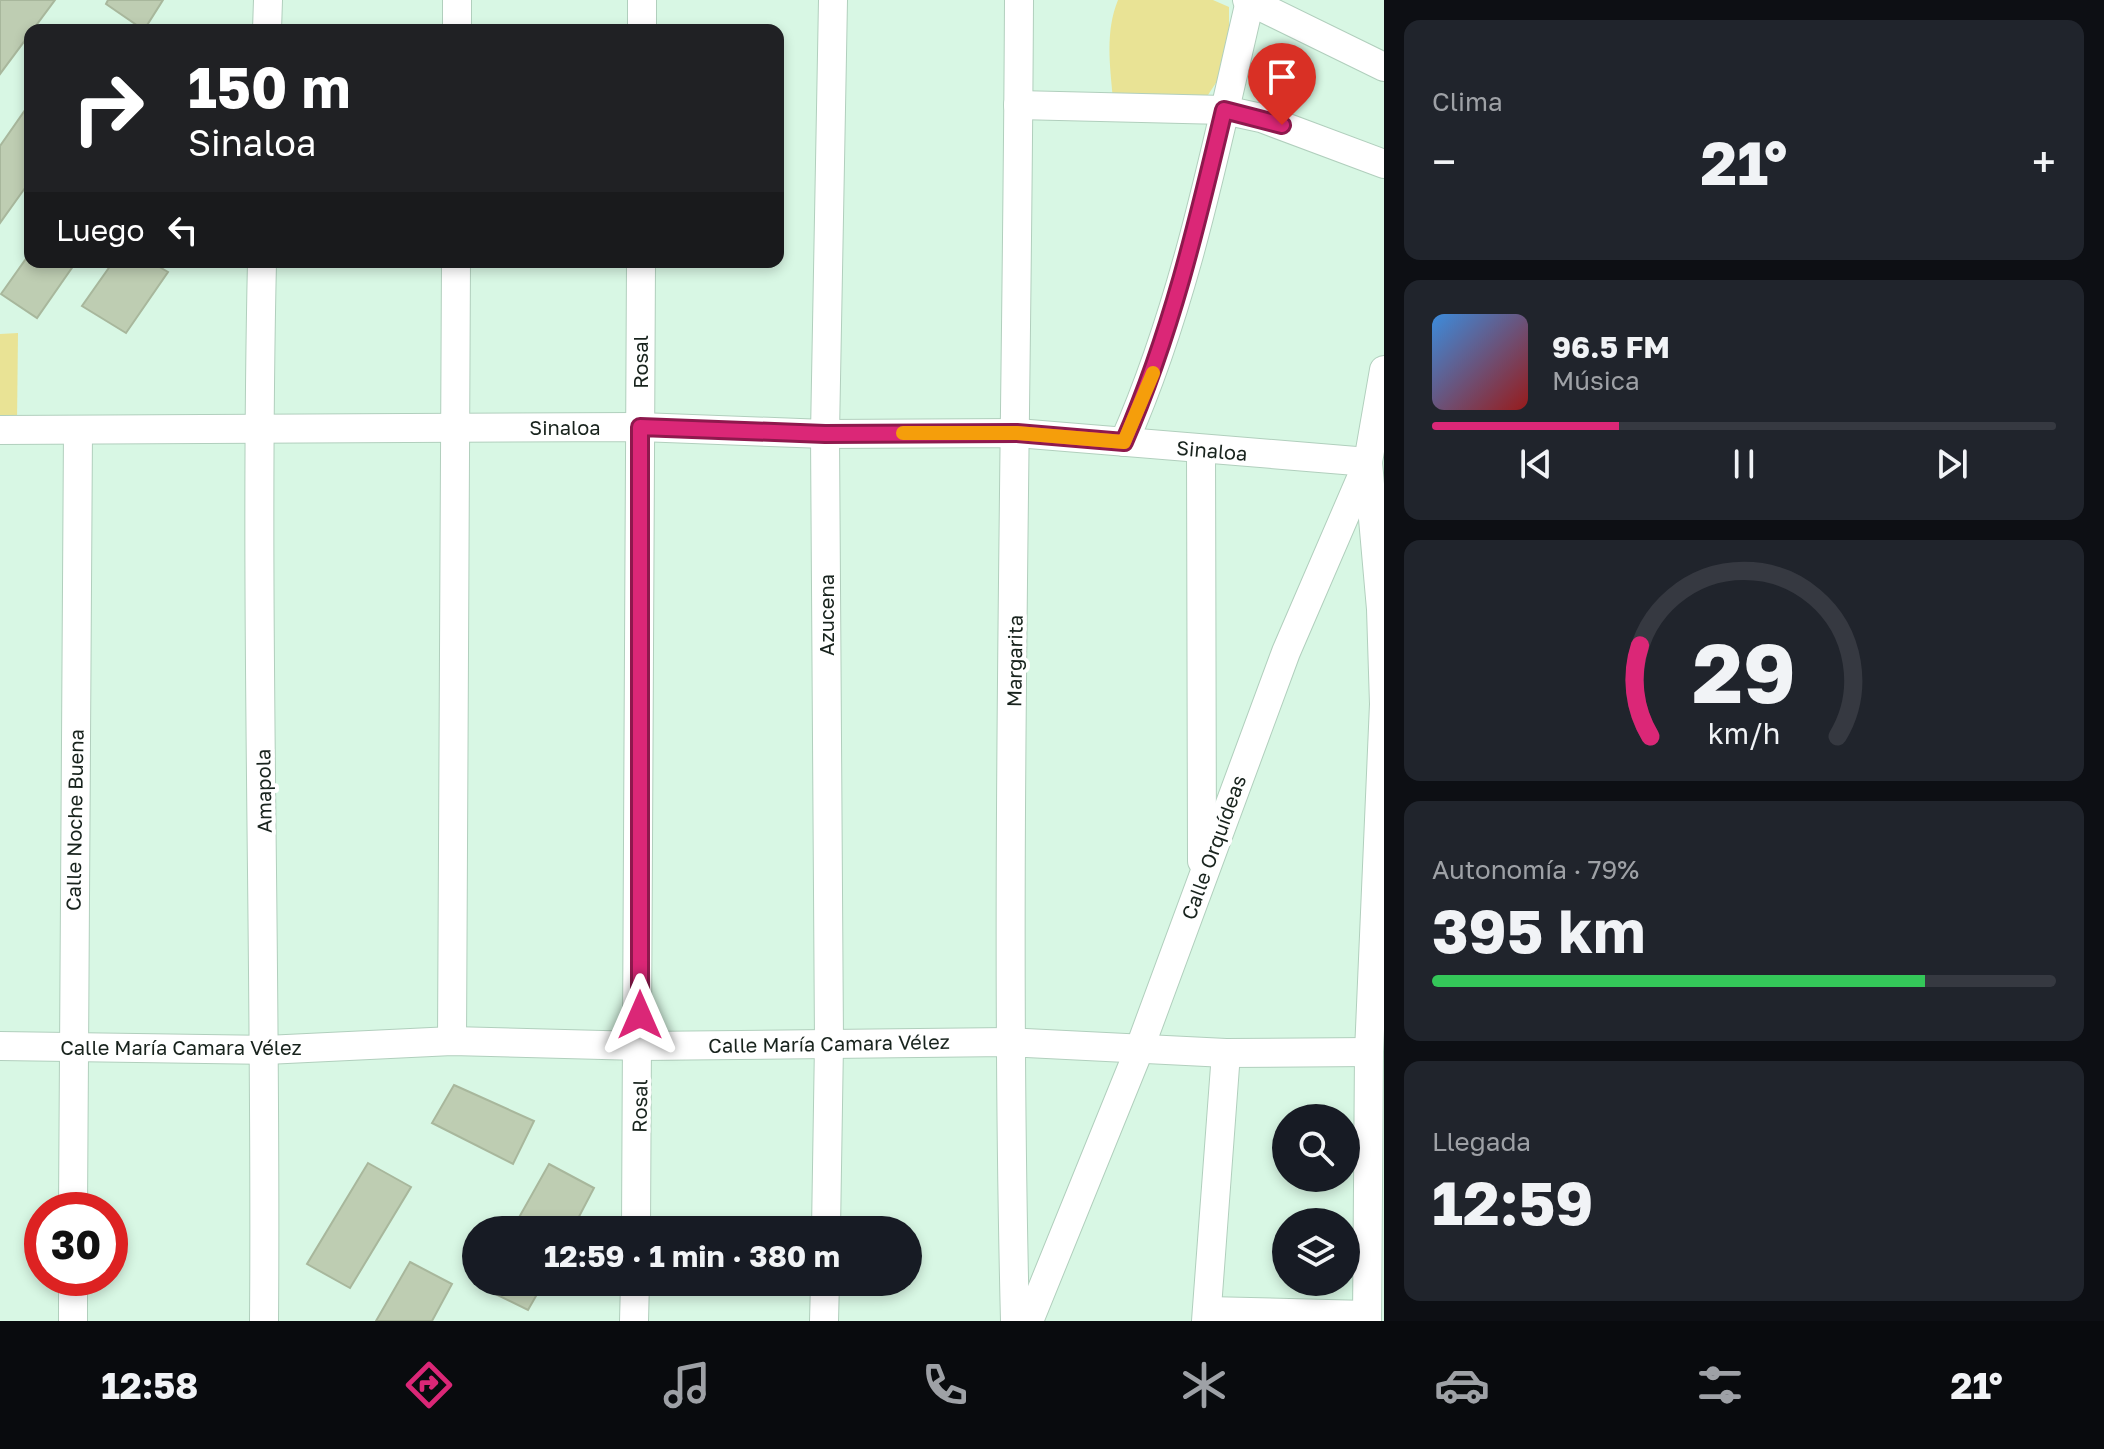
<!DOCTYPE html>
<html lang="es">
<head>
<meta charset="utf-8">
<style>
  body { margin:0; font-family:"Golos Text",sans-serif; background:#20242c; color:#f1f3f6; height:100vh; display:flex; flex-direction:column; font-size:30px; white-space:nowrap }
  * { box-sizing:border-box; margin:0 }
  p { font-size:26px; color:#9ea1a6 }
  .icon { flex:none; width:44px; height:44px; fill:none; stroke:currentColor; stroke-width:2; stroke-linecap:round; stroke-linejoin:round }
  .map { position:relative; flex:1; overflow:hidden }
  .details { display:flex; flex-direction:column; gap:20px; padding:20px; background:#0d0f14; width:720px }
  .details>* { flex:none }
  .banner { position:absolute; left:24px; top:24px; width:760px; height:244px; border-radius:16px; box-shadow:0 4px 12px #0003; background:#202124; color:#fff; overflow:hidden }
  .tools { position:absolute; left:1272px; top:1104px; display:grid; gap:16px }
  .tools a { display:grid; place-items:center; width:88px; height:88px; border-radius:50%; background:#171b24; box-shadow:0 4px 12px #0003; font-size:40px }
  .speed { position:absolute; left:24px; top:1192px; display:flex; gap:16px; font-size:40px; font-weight:700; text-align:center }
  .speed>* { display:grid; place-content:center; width:104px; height:104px; border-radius:50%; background:#171b24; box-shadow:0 4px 12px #0003; line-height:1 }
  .speed .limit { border:12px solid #d22; background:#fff; color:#111 }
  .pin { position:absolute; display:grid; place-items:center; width:68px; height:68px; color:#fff; margin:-82px -34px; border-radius:50% 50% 50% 0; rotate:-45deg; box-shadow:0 0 8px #0007 }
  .pin .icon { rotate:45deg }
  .me { position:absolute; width:88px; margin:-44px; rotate:0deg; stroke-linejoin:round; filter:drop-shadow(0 0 6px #0008) }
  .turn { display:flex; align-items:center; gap:28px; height:168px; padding:0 32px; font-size:36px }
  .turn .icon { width:104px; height:104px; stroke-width:2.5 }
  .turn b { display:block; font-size:56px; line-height:68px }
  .then { display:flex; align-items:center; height:76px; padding:0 32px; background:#0003; gap:16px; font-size:30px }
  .big { font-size:60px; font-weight:700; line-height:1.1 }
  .details .card { flex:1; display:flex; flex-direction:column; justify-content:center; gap:12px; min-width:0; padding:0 28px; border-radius:16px; background:#20242c }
  .details .dial { align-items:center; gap:0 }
  .dial svg { height:208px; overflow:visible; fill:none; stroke:#363941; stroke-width:7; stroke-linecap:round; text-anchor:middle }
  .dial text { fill:#f1f3f6; stroke:none }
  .song { display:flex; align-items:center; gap:24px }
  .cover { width:96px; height:96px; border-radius:12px; background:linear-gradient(135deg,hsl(210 70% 55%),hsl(0 70% 35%)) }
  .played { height:8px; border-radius:4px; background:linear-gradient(90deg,#db2777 30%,#363941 30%) }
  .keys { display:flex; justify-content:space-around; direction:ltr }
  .heat { display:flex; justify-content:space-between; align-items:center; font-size:44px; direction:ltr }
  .charge { height:12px; border-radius:6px; background:linear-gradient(90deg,#34c759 79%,#363941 0) }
  .trip { position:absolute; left:462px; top:1216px; width:460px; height:80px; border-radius:40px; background:#171b24; box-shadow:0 4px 12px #0003; font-weight:700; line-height:80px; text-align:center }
  .tab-bar { display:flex; height:128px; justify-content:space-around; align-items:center; background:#090b0e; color:#9ea1a6 }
  .tab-bar .icon { width:56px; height:56px }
  .tab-bar .selected { color:#db2777 }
  .tab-bar b { font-size:36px; color:#f1f3f6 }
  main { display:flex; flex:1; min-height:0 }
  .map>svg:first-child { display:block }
  .green { fill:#e9e395 }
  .building { fill:#becdb2; stroke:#a8b79c; stroke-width:2 }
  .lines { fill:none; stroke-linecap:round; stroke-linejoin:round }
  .minor-casing { stroke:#b1cfbd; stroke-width:30 }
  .minor { stroke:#fff; stroke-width:28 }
  .route-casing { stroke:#8e194d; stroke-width:20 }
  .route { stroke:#db2777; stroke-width:14 }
  .slow { stroke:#f59e0b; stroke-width:14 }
  .labels { text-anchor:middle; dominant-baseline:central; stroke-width:8; stroke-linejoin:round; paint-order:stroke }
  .street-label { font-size:20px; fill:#18231d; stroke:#fff }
</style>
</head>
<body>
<main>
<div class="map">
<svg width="1384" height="1321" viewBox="0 0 1384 1321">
  <rect width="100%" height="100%" fill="#d8f7e4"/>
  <g class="green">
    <path d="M1118,0H1213L1229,7V63L1206,98L1113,99C1110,65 1105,32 1118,0Z"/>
    <path d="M18,333L17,422H0V334Z"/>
  </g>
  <g class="building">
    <path d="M0,0H55L0,74Z"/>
    <path d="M108,0H163L144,30L106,4Z"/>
    <path d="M30,103V181L0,223V146Z"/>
    <path d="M30,253V262H76L37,318L1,294Z"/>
    <path d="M113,262H151L168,272L126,333L82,306Z"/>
    <path d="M454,1085L534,1121L513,1164L432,1123Z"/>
    <path d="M368,1163L411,1187L350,1288L307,1264Z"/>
    <path d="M549,1164L594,1188L572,1230H512Z"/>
    <path d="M410,1262L452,1284L432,1321H376Z"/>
    <path d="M484,1282H544L528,1310L481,1287Z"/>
  </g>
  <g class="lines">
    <defs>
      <g id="minor">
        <path d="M1247,0L1384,67"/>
        <path d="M267,30L268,0"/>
        <path d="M457,30V0"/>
        <path d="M642,30V0"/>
        <path d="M1018,105L1224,110L1261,118L1384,164"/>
        <path d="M262,262C254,615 267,968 264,1321"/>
        <path d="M0,430L640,427L825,434L1017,433L1368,462L1381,609L1384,704L1369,1052L1367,1321"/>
        <path d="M1124,442C1186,301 1215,150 1250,1"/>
        <path d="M1201,450L1202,861"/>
        <path d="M452,1041L456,262"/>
        <path d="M0,1046L266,1050L452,1041L640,1046L1008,1042L1226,1053L1369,1052"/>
        <path d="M73,1210L78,430"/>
        <path d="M636,1230L641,262"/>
        <path d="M826,1230L829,1043L825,434L833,0"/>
        <path d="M73,1278V1321"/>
        <path d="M1207,1311L1367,1315"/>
        <path d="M634,1321L635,1282"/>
        <path d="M824,1321L825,1282"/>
        <path d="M1015,1321C1004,881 1017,440 1019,0"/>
        <path d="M1029,1321L1139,1050L1286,652L1368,462L1384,370"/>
        <path d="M1206,1321L1226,1053"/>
      </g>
    </defs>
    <use href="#minor" class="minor-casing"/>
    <use href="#minor" class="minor"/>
  </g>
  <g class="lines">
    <defs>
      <path id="route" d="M640,1015V427L825,434L1017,433L1124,442C1171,334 1197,224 1224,110L1282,125"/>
    </defs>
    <use href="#route" class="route-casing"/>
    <use href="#route" class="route"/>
    <path class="slow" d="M903,433H1017L1124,442L1153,373"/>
  </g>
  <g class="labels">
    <g class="street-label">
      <text transform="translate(640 362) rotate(-90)">Rosal</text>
      <text x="565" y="427">Sinaloa</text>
      <text transform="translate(1212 450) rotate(5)">Sinaloa</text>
      <text transform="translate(826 615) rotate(-90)">Azucena</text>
      <text transform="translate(1014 661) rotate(-89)">Margarita</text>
      <text transform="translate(263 791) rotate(-91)">Amapola</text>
      <text transform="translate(74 820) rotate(-89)">Calle Noche Buena</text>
      <text transform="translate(1213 847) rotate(-70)">Calle Orquídeas</text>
      <text transform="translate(829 1043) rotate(-1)">Calle María Camara Vélez</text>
      <text x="181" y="1047">Calle María Camara Vélez</text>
      <text transform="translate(639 1106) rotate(-89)">Rosal</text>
    </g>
  </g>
</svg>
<div class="tools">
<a><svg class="icon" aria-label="search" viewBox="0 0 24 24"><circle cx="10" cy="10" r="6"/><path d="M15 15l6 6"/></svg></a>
<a><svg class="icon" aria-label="layers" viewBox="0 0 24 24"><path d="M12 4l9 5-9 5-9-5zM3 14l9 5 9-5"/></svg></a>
</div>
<div class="speed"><div class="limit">30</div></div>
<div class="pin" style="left:1282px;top:125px;background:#d93025"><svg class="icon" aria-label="arrive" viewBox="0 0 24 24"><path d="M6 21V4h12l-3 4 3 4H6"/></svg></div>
<svg class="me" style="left:640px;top:1015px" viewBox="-20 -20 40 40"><path d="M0-17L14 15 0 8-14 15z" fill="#db2777" stroke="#fff" stroke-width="4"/></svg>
<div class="trip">12:59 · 1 min · 380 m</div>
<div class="banner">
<div class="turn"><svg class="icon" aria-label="right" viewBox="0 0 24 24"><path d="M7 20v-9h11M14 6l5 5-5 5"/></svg><div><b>150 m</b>Sinaloa</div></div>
<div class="then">Luego<svg class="icon" aria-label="left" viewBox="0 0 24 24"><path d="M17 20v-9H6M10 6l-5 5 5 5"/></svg></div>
</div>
</div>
<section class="details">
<div class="card"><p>Clima</p>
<div class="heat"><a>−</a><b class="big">21°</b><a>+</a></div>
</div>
<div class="card">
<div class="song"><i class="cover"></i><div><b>96.5 FM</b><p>Música</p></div></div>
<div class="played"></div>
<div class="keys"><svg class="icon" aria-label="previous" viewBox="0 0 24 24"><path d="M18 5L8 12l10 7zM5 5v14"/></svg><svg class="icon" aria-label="pause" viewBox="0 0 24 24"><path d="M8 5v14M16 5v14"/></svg><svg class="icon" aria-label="next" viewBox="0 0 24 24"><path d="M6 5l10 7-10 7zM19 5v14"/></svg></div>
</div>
<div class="card dial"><svg viewBox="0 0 100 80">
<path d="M14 69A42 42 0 1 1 86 69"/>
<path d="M14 69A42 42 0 0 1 10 34" stroke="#db2777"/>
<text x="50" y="56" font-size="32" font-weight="700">29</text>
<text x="50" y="72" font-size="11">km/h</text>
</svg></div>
<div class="card"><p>Autonomía · 79%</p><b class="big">395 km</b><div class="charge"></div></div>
<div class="card"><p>Llegada</p><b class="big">12:59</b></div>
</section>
</main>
<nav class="tab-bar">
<b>12:58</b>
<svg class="icon selected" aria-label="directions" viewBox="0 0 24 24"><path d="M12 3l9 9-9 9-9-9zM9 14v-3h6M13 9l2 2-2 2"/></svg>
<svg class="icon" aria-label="music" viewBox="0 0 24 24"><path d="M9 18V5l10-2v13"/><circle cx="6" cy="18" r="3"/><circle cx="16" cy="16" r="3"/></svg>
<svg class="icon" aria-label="phone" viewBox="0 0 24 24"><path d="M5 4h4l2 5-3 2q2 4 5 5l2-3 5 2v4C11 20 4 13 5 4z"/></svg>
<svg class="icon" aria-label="climate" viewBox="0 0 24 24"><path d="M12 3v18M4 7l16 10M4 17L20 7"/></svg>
<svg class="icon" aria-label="car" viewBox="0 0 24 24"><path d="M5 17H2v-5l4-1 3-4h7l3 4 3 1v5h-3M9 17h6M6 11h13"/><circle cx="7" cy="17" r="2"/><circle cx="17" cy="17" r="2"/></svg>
<svg class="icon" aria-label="filters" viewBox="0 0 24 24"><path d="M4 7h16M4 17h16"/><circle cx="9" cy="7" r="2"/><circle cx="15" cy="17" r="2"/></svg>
<b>21°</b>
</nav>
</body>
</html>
